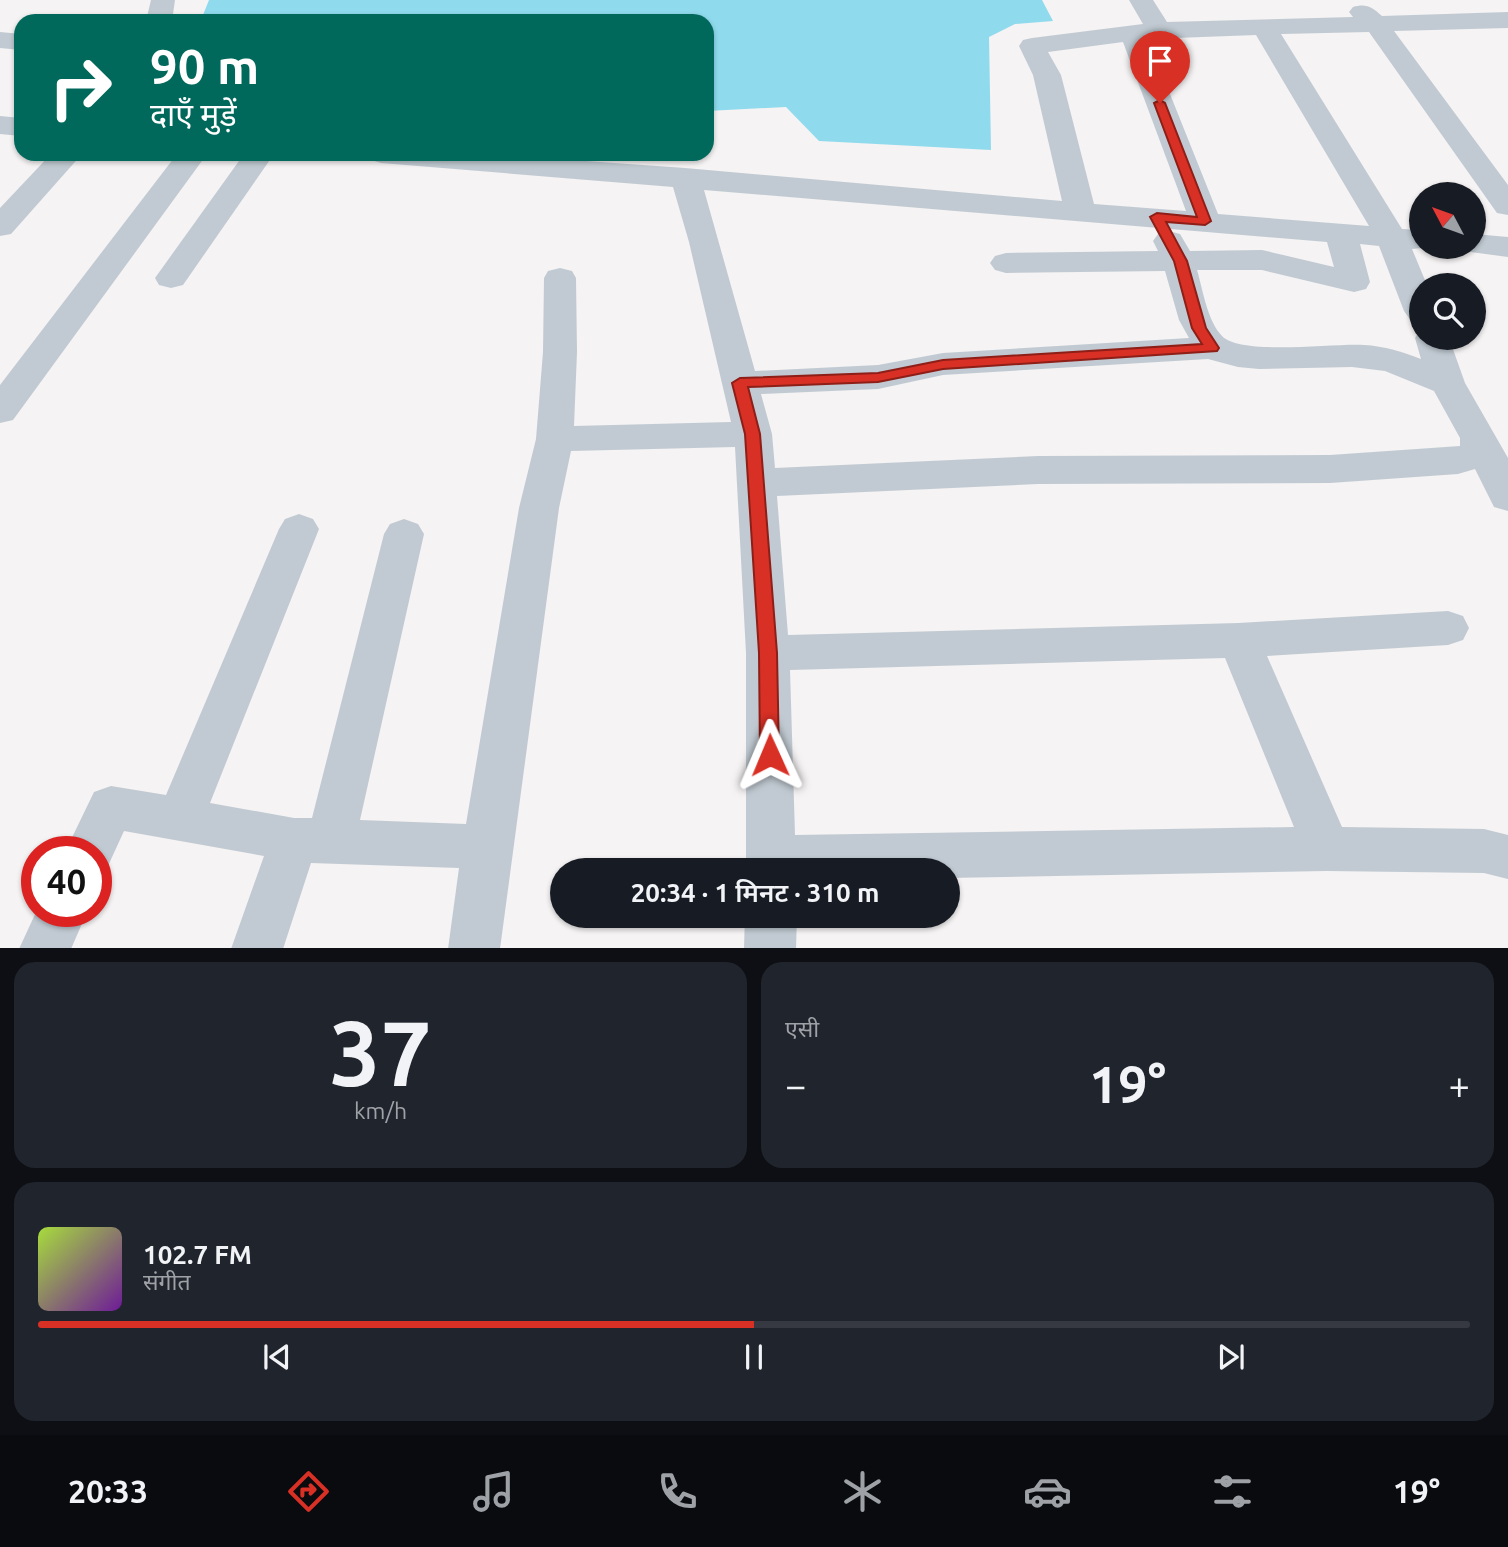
<!DOCTYPE html>
<html lang="hi">
<head>
<meta charset="utf-8">
<style>
  body { margin:0; font-family:Ubuntu,"Noto Sans Devanagari",sans-serif; background:#20242c; color:#f1f3f6; height:100vh; display:flex; flex-direction:column; font-size:26px; white-space:nowrap }
  * { box-sizing:border-box; margin:0 }
  p { font-size:23px; color:#9ea1a6 }
  .icon { flex:none; width:38px; height:38px; fill:none; stroke:currentColor; stroke-width:2; stroke-linecap:round; stroke-linejoin:round }
  .map { position:relative; height:948px; overflow:hidden }
  .side { display:flex; flex-direction:column; gap:14px; padding:14px; background:#0d0f14; flex:1 }
  .side>* { flex:none }
  .banner { position:absolute; left:14px; top:14px; width:700px; height:147px; border-radius:21px; box-shadow:0 2px 5px #0004; background:#00695c; color:#fff; overflow:hidden }
  .needle { width:46px; rotate:311deg }
  .tools { position:absolute; left:1409px; top:182px; display:grid; gap:14px }
  .tools a { display:grid; place-items:center; width:77px; height:77px; border-radius:50%; background:#171b24; box-shadow:0 2px 5px #0004; font-size:35px }
  .speed { position:absolute; left:21px; top:836px; display:flex; gap:14px; font-size:35px; font-weight:700; text-align:center }
  .speed>* { display:grid; place-content:center; width:91px; height:91px; border-radius:50%; background:#171b24; box-shadow:0 2px 5px #0004; line-height:1 }
  .speed .limit { border:10px solid #d22; background:#fff; color:#111 }
  .pin { position:absolute; display:grid; place-items:center; width:60px; height:60px; color:#fff; margin:-72px -30px; border-radius:50% 50% 50% 0; rotate:-45deg; box-shadow:0 0 7px #0007 }
  .pin .icon { rotate:45deg }
  .me { position:absolute; width:77px; margin:-38px; rotate:359deg; stroke-linejoin:round; filter:drop-shadow(0 0 5px #0008) }
  .turn { display:flex; align-items:center; gap:24px; height:147px; padding:0 21px; font-size:32px }
  .turn .icon { width:91px; height:91px; stroke-width:2.5 }
  .turn b { display:block; font-size:49px; line-height:60px }
  .big { font-size:52px; font-weight:600; line-height:1.1 }
  .side .tile { flex:1; display:flex; flex-direction:column; justify-content:center; gap:10px; min-width:0; padding:0 24px; border-radius:21px; background:#20242c }
  .side .dial { align-items:center; gap:0 }
  .dial b { font-size:91px; line-height:1 }
  .song { display:flex; align-items:center; gap:21px }
  .cover { width:84px; height:84px; border-radius:10px; background:linear-gradient(135deg,hsl(80 70% 55%),hsl(280 70% 35%)) }
  .played { height:7px; border-radius:4px; background:linear-gradient(90deg,#d93025 50%,#363941 50%) }
  .keys { display:flex; justify-content:space-around; direction:ltr }
  .heat { display:flex; justify-content:space-between; align-items:center; font-size:38px; direction:ltr }
  .side .tiles { flex:1; display:grid; gap:14px; grid-template-columns:1fr 1fr }
  .tile:last-child { grid-column:span 2 }
  .trip { position:absolute; left:550px; top:858px; width:410px; height:70px; border-radius:35px; background:#171b24; box-shadow:0 2px 5px #0004; font-weight:600; line-height:70px; text-align:center }
  .tabs { display:flex; height:112px; justify-content:space-around; align-items:center; background:#090b0e; color:#9ea1a6 }
  .tabs .icon { width:49px; height:49px }
  .tabs .selected { color:#d93025 }
  .tabs b { font-size:32px; color:#f1f3f6 }
  .map>svg:first-child { display:block }
  .water { fill:#90daee }
  .lines { fill:none; stroke-linecap:round; stroke-linejoin:round }
  .minor { fill:#c1cad2; fill-rule:evenodd }
  .route { fill:#d93025; stroke:#8d1f18; stroke-width:2 }
</style>
</head>
<body>
<div class="map">
<svg width="1508" height="949" viewBox="0 0 1508 949">
  <rect width="100%" height="100%" fill="#f5f3f3"/>
  <path class="water" d="M209,0H1042L1053,21L1015,24L989,37L991,150L819,141L786,107L707,111V21H203L201,20Z"/>
  <g class="lines">
    <g class="minor">
      <path d="M151,0H175L172,21H146Z"/>
      <path d="M1129,0H1153L1167,22L1353,17L1349,12L1353,7C1366,3 1372,7 1382,16L1508,12V28L1394,31L1508,185V215L1497,213L1369,32L1281,34L1402,229L1421,230V247H1432L1412,249L1427,285H1421V322L1409,318L1404,311L1379,246L1360,244L1370,282L1366,289L1354,292L1262,270H1197C1203,290 1207,320 1222,336C1241,356 1334,343 1364,345C1384,346 1403,352 1421,359L1415,338L1420,330L1421,338H1449L1465,383L1508,458V511L1494,507L1475,469L1458,474L1330,483L1038,484L777,496L788,635L1239,623L1448,611L1463,616L1469,628L1463,640L1448,645L1267,656L1342,827L1484,829L1508,835V879L1484,873L1327,871L947,878V870H746V653L735,447L571,451L559,508L500,949H448L459,868L311,863L283,949H231L264,856L124,831L107,868L96,872V852H65L94,792L111,786L166,795L279,529L285,519L299,514L313,519L319,529L210,803L294,818H312L384,534L390,524L404,519L418,524L424,534L360,820L466,824L519,508L536,439L543,352L544,278L548,271L560,268L572,271L576,278L577,352L574,426L731,422L689,242L673,187L381,163L371,160L366,154H488L685,168L1062,201L1033,75L1019,46L1023,40L1032,38L1143,24ZM1256,35L1369,226L1218,214L1148,39ZM1123,42L1186,211L1094,204L1061,75L1048,52ZM704,190L1327,242L1334,267L1262,250L1190,251L1180,234L1169,231L1158,234L1153,241L1158,251L1006,253L995,256L990,263L995,270L1006,273L1165,271L1179,320L1189,338L943,353L878,365L755,371ZM1208,359L1238,367L1259,369L1352,367L1385,371L1434,391L1460,438V446L1330,455L1038,456L775,468L772,434L761,394L878,389L943,375ZM1225,658L1294,827L795,835L790,670Z"/>
      <path d="M0,32L21,34V50L0,48Z"/>
      <path d="M0,116L21,118V136L0,134Z"/>
      <path d="M51,154H82L11,234L0,236V208Z"/>
      <path d="M177,154H207L13,420L0,423V385Z"/>
      <path d="M244,154H274L183,285L171,288L159,285L155,278Z"/>
      <path d="M1474,234L1508,237V257L1463,251L1460,247H1474Z"/>
      <path d="M37,910L87,912L71,949H19Z"/>
      <path d="M745,915H797L796,949H744Z"/>
    </g>
  </g>
  <path class="route" d="M1160,100L1165,103L1211,221L1205,225L1166,222L1187,261L1206,328L1219,348L1217,351L943,369L878,382L748,387L760,434L777,653L779,755L777,761L770,763L763,761L760,755L759,653L745,434L732,383L740,378L878,373L943,360L1202,344L1192,328L1174,261L1150,217L1157,213L1197,217L1154,103Z"/>
</svg>
<div class="tools">
<a><svg class="needle" viewBox="-14 -14 28 28"><path d="M0-13l5 13h-10z" fill="#e53935"/><path d="M0 13l5-13h-10z" fill="#9ea1a6"/></svg></a>
<a><svg class="icon" aria-label="search" viewBox="0 0 24 24"><circle cx="10" cy="10" r="6"/><path d="M15 15l6 6"/></svg></a>
</div>
<div class="speed"><div class="limit">40</div></div>
<div class="pin" style="left:1160px;top:103px;background:#d93025"><svg class="icon" aria-label="arrive" viewBox="0 0 24 24"><path d="M6 21V4h12l-3 4 3 4H6"/></svg></div>
<svg class="me" style="left:770px;top:755px" viewBox="-20 -20 40 40"><path d="M0-17L14 15 0 8-14 15z" fill="#d93025" stroke="#fff" stroke-width="4"/></svg>
<div class="trip">20:34 · 1 मिनट · 310 m</div>
<div class="banner">
<div class="turn"><svg class="icon" aria-label="right" viewBox="0 0 24 24"><path d="M7 20v-9h11M14 6l5 5-5 5"/></svg><div><b>90 m</b>दाएँ मुड़ें</div></div>
</div>
</div>
<section class="side">
<div class="tiles">
<div class="tile dial"><b>37</b><p>km/h</p></div>
<div class="tile"><p>एसी</p>
<div class="heat"><a>−</a><b class="big">19°</b><a>+</a></div>
</div>
<div class="tile">
<div class="song"><i class="cover"></i><div><b>102.7 FM</b><p>संगीत</p></div></div>
<div class="played"></div>
<div class="keys"><svg class="icon" aria-label="previous" viewBox="0 0 24 24"><path d="M18 5L8 12l10 7zM5 5v14"/></svg><svg class="icon" aria-label="pause" viewBox="0 0 24 24"><path d="M8 5v14M16 5v14"/></svg><svg class="icon" aria-label="next" viewBox="0 0 24 24"><path d="M6 5l10 7-10 7zM19 5v14"/></svg></div>
</div>
</div>
</section>
<nav class="tabs">
<b>20:33</b>
<svg class="icon selected" aria-label="directions" viewBox="0 0 24 24"><path d="M12 3l9 9-9 9-9-9zM9 14v-3h6M13 9l2 2-2 2"/></svg>
<svg class="icon" aria-label="music" viewBox="0 0 24 24"><path d="M9 18V5l10-2v13"/><circle cx="6" cy="18" r="3"/><circle cx="16" cy="16" r="3"/></svg>
<svg class="icon" aria-label="phone" viewBox="0 0 24 24"><path d="M5 4h4l2 5-3 2q2 4 5 5l2-3 5 2v4C11 20 4 13 5 4z"/></svg>
<svg class="icon" aria-label="climate" viewBox="0 0 24 24"><path d="M12 3v18M4 7l16 10M4 17L20 7"/></svg>
<svg class="icon" aria-label="car" viewBox="0 0 24 24"><path d="M5 17H2v-5l4-1 3-4h7l3 4 3 1v5h-3M9 17h6M6 11h13"/><circle cx="7" cy="17" r="2"/><circle cx="17" cy="17" r="2"/></svg>
<svg class="icon" aria-label="filters" viewBox="0 0 24 24"><path d="M4 7h16M4 17h16"/><circle cx="9" cy="7" r="2"/><circle cx="15" cy="17" r="2"/></svg>
<b>19°</b>
</nav>
</body>
</html>
